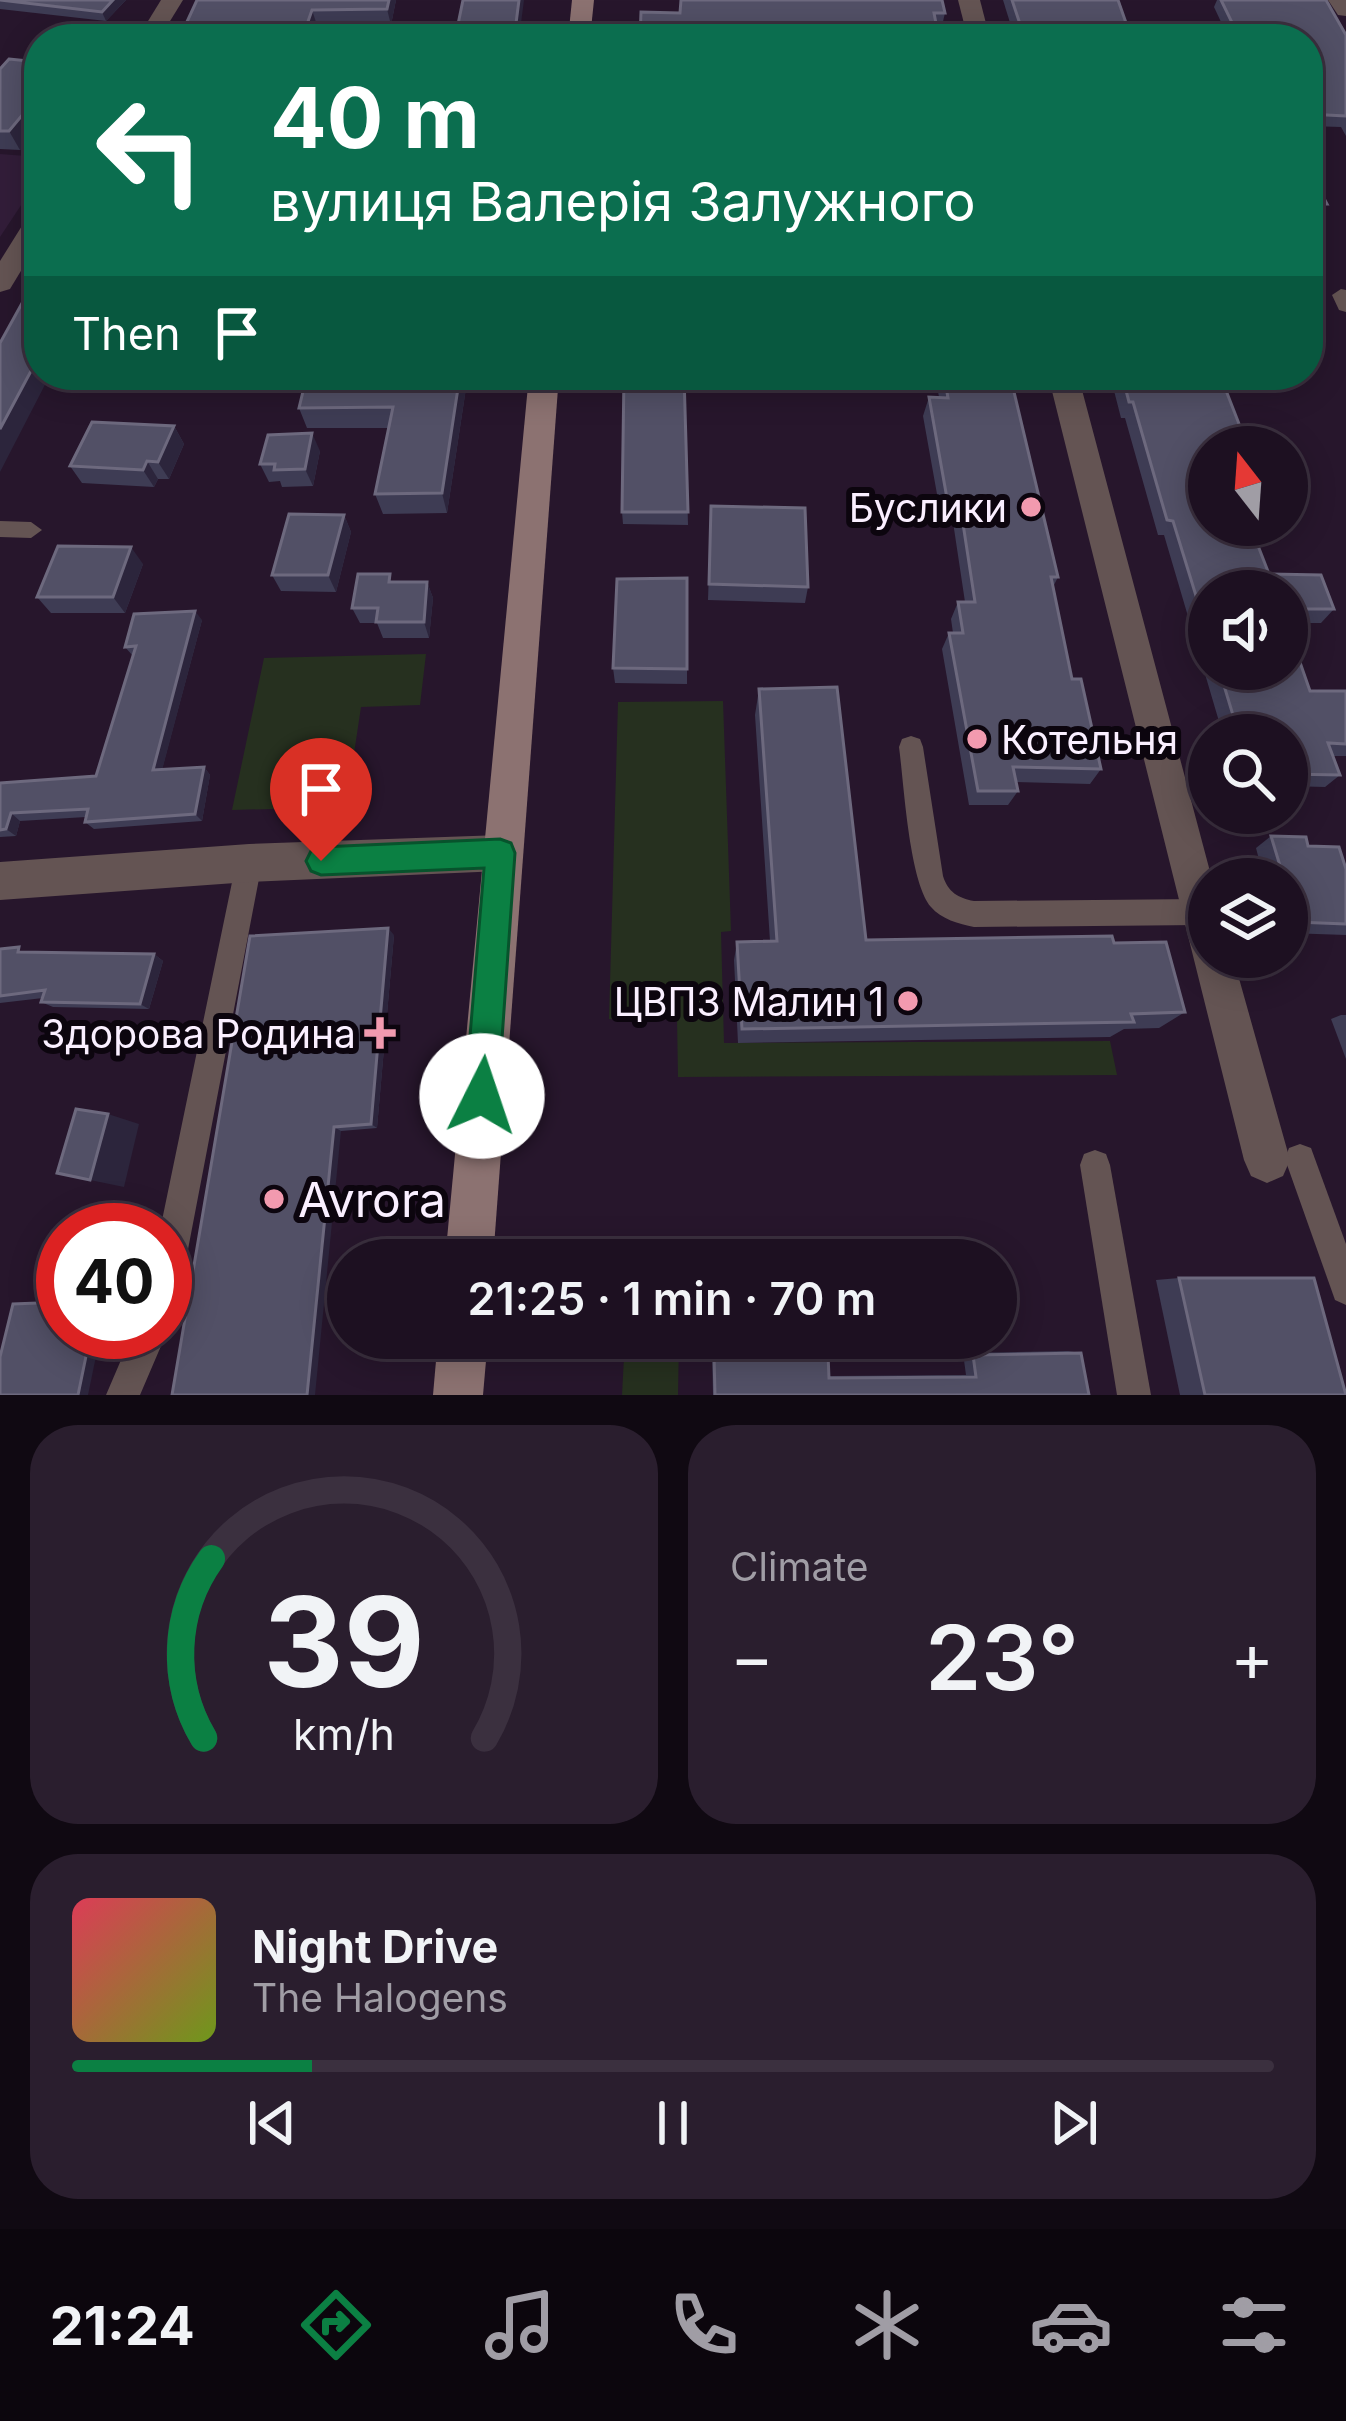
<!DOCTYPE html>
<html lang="en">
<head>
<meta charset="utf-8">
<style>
  body { margin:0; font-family:Inter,sans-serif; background:#2a1e2e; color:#f1f3f6; height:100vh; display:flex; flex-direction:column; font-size:45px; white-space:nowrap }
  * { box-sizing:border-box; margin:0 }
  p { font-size:39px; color:#a09da5 }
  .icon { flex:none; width:66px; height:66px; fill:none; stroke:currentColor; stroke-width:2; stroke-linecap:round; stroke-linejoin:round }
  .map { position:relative; height:1395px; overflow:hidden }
  .sheet { display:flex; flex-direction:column; gap:30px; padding:30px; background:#100912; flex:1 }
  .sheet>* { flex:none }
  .top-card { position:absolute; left:24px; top:24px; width:1299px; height:366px; border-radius:48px; box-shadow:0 6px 30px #0003,0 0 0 3px #3b303f; background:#0b6e4f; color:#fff; overflow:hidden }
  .needle { width:78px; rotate:343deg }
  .buttons { position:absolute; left:1188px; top:426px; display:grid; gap:24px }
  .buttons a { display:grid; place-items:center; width:120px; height:120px; border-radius:50%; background:#1d1021; box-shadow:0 6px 30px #0003,0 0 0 3px #3b303f; font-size:60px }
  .speed { position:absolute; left:36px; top:1203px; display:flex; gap:24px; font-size:60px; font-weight:700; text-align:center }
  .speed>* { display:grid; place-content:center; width:156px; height:156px; border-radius:50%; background:#1d1021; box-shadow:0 6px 30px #0003,0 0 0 3px #3b303f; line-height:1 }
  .speed .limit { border:18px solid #d22; background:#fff; color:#111 }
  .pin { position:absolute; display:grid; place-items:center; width:102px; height:102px; color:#fff; margin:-123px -51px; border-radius:50% 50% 50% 0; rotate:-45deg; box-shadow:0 0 12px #0007 }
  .pin .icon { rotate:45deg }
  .me { position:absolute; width:132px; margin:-66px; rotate:4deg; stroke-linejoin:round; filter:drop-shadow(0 0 9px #0008) }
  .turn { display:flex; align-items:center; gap:42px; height:252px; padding:0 48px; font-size:54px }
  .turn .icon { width:156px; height:156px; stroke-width:2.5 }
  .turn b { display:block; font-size:84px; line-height:102px }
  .then { display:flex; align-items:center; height:114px; padding:0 48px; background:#0003; gap:24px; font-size:45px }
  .big { font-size:90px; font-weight:600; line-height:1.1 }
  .sheet .card { flex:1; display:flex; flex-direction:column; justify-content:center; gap:18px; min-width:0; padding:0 42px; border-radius:48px; background:#2a1e2e }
  .sheet .dial { align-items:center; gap:0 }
  .dial svg { height:312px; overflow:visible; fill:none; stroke:#3b303f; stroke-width:7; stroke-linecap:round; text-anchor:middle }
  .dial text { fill:#f1f3f6; stroke:none }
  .song { display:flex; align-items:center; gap:36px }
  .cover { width:144px; height:144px; border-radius:18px; background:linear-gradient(135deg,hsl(350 70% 55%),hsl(80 70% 35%)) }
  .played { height:12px; border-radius:6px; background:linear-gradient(90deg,#0b8043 20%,#3b303f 20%) }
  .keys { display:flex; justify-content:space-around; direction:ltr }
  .heat { display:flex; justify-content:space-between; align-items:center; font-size:66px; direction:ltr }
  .sheet .tiles { flex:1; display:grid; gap:30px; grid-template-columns:1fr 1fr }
  .card:last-child { grid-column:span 2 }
  .trip { position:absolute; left:327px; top:1239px; width:690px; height:120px; border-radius:60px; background:#1d1021; box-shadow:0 6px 30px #0003,0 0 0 3px #3b303f; font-weight:600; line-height:120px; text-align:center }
  .dock { display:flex; height:192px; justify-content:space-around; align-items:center; background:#0c060d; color:#a09da5 }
  .dock .icon { width:84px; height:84px }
  .dock .selected { color:#0b8043 }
  .dock b { font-size:54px; color:#f1f3f6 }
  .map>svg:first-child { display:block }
  .built { fill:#321d39 }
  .green { fill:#26301f }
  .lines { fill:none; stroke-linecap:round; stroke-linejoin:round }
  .lane { fill:#645453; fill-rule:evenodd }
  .street { fill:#645453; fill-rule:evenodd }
  .secondary { fill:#8c7271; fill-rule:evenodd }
  .wall { fill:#3e3c54 }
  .shaded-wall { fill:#2c253c }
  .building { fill:#525066; stroke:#6d697e; stroke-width:3 }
  .route { fill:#0b8043; stroke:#07532c; stroke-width:3 }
  .poi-dot { fill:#f29aaf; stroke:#0c050e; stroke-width:4.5 }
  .labels { text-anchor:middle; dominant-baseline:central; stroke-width:12; stroke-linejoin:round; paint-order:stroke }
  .poi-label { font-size:39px; fill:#faefff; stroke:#0c050e; text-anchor:end }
  .near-poi-label { font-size:48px; fill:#faefff; stroke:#0c050e; text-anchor:start }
</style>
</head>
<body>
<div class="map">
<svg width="1346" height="1395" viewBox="0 0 1346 1395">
  <rect width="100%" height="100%" fill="#27162c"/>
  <path class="built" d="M0,154L39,157V178L0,237Z"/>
  <g class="green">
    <path d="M426,654L420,705L361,707L346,807L232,810L264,658Z"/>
    <path d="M723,701L731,931L721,932L724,1043L1110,1041L1117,1075L678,1077L677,1018L609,1019L618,702Z"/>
    <path d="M625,1338H679L678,1395H622Z"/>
  </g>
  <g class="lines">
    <g class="lane">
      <path d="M1341,289L1346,290V312L1339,310L1332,295Z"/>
      <path d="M0,521L31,522L42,530L31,538L0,537Z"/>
      <path d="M911,736L920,739L923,747L943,876C948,892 958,898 974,901L1200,899L1209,903V921L1200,925L974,927C959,924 941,919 931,907C909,881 904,784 899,747L902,739Z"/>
      <path d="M249,851L258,854L262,863L181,1286L176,1297L165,1302V1230H160L236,863L240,854Z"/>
      <path d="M1300,1144L1311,1148L1346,1244V1305L1335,1300L1285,1159L1289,1148Z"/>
      <path d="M1095,1150L1106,1154L1110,1165L1151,1395H1117L1080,1165L1084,1154Z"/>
      <path d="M165,1328L167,1332L140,1395H106L133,1332H165Z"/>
    </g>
    <g class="street">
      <path d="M161,0H183L159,39H137Z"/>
      <path d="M958,0H980L990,39H968Z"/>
      <path d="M1328,0H1346V16L1338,15Z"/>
      <path d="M39,211V241L10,289L0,292V261L30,213Z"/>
      <path d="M1048,375H1078L1212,879L1209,957H1233L1290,1160L1283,1176L1267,1183L1251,1176L1244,1160Z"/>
      <path d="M501,835L515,840L521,853L515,866L501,871L249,882L0,900V862L249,844Z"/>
    </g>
    <g class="secondary">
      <path d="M572,0H594L590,39H568Z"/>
      <path d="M529,375H559L493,1260H445Z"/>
      <path d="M438,1338H488L483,1395H433Z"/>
    </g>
  </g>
  <g class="wall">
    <path d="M0,0H126L106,21L0,9Z"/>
    <path d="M197,0H396L391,25H317Z"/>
    <path d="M1003,0H1118L1131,37L1130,39H1015Z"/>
    <path d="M1217,0H1326L1346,35V136L1341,127L1308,126V39H1229L1214,7Z"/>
    <path d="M680,13H945L941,30Z"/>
    <path d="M39,62V126L20,150L0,149V69Z"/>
    <path d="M1308,172L1327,204L1317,221H1308Z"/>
    <path d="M468,375L447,513L383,514L375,494L389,428H307L299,408Z"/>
    <path d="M684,375L688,525L623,524L622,512Z"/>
    <path d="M935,375H1010L1058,577L1053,587L1072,679L1101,769L1090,784L1016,782L1018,791L1008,805H969L942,649L949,633H953L951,619L958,602H965L953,522H942L923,416L929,397H939Z"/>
    <path d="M1110,375H1220L1209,447L1269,574L1334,609L1321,623H1287V591H1209V669H1287L1310,691H1346V756H1333L1340,775L1325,787L1287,786V735H1223L1164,535H1158L1125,418H1121Z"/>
    <path d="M174,426L184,444L169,479H158L154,487L82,483L70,466Z"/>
    <path d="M320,451L313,486L282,487L280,481L269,482L260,464Z"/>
    <path d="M711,506L808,587L805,603L708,600Z"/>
    <path d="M344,515L351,532L336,592L281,591L272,575Z"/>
    <path d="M143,564L125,613H51L37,597Z"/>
    <path d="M687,578V684L615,683L613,668Z"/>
    <path d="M427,582L433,598L429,638H383L377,623H360L352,608Z"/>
    <path d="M202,620L162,769L204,767L210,775L202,821L94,829L85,822L86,817L20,821L16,836L0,837V783L96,776L133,656L125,647Z"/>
    <path d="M759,689L866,940L1114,943L1185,1012L1159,1028L1124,1029L1110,1037L738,1043L734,960L737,942L770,941L755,715Z"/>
    <path d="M1271,836L1308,846L1346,869V935L1287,933V879H1264L1256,848Z"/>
    <path d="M394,935L377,1128L341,1131L172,1395Z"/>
    <path d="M0,949L29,952L154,954L163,961L149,1009L53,1007L41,1002L43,998L0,1003Z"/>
    <path d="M1341,1015H1346V1059L1331,1019Z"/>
    <path d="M1179,1278L1346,1395H1180L1156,1280Z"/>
    <path d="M1068,1351L1081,1353L1089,1395H713L712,1353H823L828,1354L829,1376L966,1375L963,1353Z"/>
  </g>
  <g class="shaded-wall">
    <path d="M113,0H126L106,21L102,12Z"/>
    <path d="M389,0H396L391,25L387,9Z"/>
    <path d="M519,0H524L519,39H514Z"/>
    <path d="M312,10L317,25L312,39H302Z"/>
    <path d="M39,95V126L20,150L9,131Z"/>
    <path d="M39,356V375H50L0,472V429Z"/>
    <path d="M460,375H468L447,513L442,493Z"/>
    <path d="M174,426L184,444L169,479L158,462Z"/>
    <path d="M312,433L320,451L313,486L305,469Z"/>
    <path d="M147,461L158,479L154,487L143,470Z"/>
    <path d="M344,515L351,532L336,592L328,575Z"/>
    <path d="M131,547L143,564L125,613L113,597Z"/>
    <path d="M427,582L433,598L429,638L424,622Z"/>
    <path d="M195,611L202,620L160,778L153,770Z"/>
    <path d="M204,767L210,775L202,821L195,814Z"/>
    <path d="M11,813L20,821L16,836L6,829Z"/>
    <path d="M388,928L394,935L377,1128L371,1124Z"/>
    <path d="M154,954L163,961L149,1009L140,1004Z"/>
    <path d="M108,1114L139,1124L124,1187L90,1180Z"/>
    <path d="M334,1127L341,1131L315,1395H307Z"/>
    <path d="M91,1332H101L88,1395H78Z"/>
  </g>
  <g class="building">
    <path d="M0,0H113L102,12Z"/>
    <path d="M197,0H389L387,9L312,10L302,39H179Z"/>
    <path d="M463,0H519L514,39H455Z"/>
    <path d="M681,0H942L945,13H934L939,39H640L641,12L680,13Z"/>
    <path d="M1012,0H1118L1131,37L1025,39Z"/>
    <path d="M1221,0H1326L1346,35V116L1308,114V39H1240Z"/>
    <path d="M9,59L39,62V95L9,131H0V69Z"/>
    <path d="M1308,172H1310L1327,204H1308Z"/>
    <path d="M39,278V356L0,429V343L26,296H30Z"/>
    <path d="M307,375H460L442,493L375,494L393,407L299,408Z"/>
    <path d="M624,375H684L688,512H622Z"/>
    <path d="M944,375H1010L1058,577H1051L1072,679H1081L1101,769L1013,767L1018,791H978L949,633H963L958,602H975L960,504H948L929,397L948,398Z"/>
    <path d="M1122,375H1220L1248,447H1209V525H1250L1269,574L1321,575L1334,609H1287V591H1209V638L1173,521L1167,520L1133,402H1129Z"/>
    <path d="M92,422L174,426L158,462L147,461L143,470L70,466Z"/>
    <path d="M312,433L305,469L274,470L275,464H260L268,435Z"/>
    <path d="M711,506L805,508L808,587L709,584Z"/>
    <path d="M289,514L344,515L328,575H272Z"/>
    <path d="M58,546L131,547L113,597H37Z"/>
    <path d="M358,574H390L389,582H427L424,622H376L378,608H352Z"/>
    <path d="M687,578V669L613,668L617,579Z"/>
    <path d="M195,611L153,770L204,767L195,814L85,822L88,809L11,813L6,829L0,830V783L96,776L136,646L125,647L134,614Z"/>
    <path d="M1287,625L1310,691H1346V744L1328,743L1340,775L1287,774V735H1239L1219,669H1287Z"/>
    <path d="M837,687L866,940L1112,936L1114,943L1166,942L1185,1012L1131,1014L1134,1022L742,1029L737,942L777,941L759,689Z"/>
    <path d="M1271,836L1306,837L1308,846L1339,847L1346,869V924L1296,922L1287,891V879H1284Z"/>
    <path d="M388,928L371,1124L334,1127L307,1395H172L250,936Z"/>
    <path d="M19,947L18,952L154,954L140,1004L41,1002L45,990L0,996V949Z"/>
    <path d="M76,1109L108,1114L90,1180L57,1173Z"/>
    <path d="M1179,1278H1314L1346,1395H1205Z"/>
    <path d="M63,1302V1332H91L78,1395H0V1357L13,1304Z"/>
    <path d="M1081,1353L1089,1395H715L714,1355L828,1354L829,1378L976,1377L973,1355Z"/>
  </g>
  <path class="route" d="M500,839L511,843L515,853L498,1096L493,1108L482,1112L470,1108L465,1096L484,868L321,875L311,871L306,861L311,851L321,847Z"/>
  <g class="poi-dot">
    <circle cx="1031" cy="507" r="12"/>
    <circle cx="977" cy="739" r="12"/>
    <circle cx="908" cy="1001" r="12"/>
    <path d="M374 1015h12v12h12v12h-12v12h-12v-12h-12v-12h12z"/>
    <circle cx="274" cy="1199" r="12"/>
  </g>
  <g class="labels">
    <g class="poi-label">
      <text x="1007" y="507">Буслики</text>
      <text x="1001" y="739" text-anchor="start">Котельня</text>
      <text x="884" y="1001">ЦВПЗ Малин 1</text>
      <text x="356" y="1033">Здорова Родина</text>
    </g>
    <g class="near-poi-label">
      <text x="298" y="1199">Avrora</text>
    </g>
  </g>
</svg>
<div class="buttons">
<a><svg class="needle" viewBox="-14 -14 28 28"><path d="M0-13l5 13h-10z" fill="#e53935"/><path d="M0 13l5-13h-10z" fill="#a09da5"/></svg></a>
<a><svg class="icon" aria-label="sound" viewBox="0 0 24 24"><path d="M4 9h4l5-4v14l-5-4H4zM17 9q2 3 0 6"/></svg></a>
<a><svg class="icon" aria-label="search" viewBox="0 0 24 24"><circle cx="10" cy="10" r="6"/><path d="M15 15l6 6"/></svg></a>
<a><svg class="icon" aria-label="layers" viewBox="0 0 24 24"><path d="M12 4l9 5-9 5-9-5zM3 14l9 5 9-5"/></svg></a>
</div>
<div class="speed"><div class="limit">40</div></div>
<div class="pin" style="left:321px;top:861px;background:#d93025"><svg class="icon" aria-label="arrive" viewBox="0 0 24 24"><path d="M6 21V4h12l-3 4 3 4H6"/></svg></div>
<svg class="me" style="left:482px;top:1096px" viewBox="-20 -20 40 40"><circle r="19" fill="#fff"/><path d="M0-13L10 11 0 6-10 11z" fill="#0b8043"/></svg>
<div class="trip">21:25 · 1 min · 70 m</div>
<div class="top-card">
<div class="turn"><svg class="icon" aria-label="left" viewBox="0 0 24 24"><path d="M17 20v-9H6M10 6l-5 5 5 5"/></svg><div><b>40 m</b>вулиця Валерія Залужного</div></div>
<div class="then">Then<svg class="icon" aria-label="arrive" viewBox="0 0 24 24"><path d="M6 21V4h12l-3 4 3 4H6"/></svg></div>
</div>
</div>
<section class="sheet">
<div class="tiles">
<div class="card dial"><svg viewBox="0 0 100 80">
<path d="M14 69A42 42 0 1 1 86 69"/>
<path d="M14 69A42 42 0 0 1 16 23" stroke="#0b8043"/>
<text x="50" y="56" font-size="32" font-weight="700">39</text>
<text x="50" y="72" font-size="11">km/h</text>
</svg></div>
<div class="card"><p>Climate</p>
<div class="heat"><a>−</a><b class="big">23°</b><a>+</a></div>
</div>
<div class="card">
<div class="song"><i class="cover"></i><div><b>Night Drive</b><p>The Halogens</p></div></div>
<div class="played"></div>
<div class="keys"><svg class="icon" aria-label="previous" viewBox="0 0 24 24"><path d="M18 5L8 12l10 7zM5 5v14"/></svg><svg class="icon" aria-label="pause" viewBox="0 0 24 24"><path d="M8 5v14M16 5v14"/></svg><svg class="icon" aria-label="next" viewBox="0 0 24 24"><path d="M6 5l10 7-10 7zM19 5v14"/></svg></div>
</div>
</div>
</section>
<nav class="dock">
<b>21:24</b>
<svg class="icon selected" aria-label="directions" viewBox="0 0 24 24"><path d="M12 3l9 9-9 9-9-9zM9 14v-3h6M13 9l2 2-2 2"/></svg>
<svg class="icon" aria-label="music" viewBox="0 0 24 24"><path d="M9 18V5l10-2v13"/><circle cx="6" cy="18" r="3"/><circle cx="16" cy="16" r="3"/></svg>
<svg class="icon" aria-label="phone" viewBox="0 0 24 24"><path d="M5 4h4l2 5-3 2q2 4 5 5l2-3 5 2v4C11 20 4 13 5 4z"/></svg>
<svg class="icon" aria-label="climate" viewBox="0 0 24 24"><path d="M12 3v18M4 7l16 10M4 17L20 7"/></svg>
<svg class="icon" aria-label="car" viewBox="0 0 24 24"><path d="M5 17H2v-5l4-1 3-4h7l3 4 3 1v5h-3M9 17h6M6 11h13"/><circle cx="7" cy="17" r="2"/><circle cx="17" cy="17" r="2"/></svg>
<svg class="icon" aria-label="filters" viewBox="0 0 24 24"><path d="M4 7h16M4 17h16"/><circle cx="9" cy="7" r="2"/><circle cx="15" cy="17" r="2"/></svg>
</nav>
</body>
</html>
